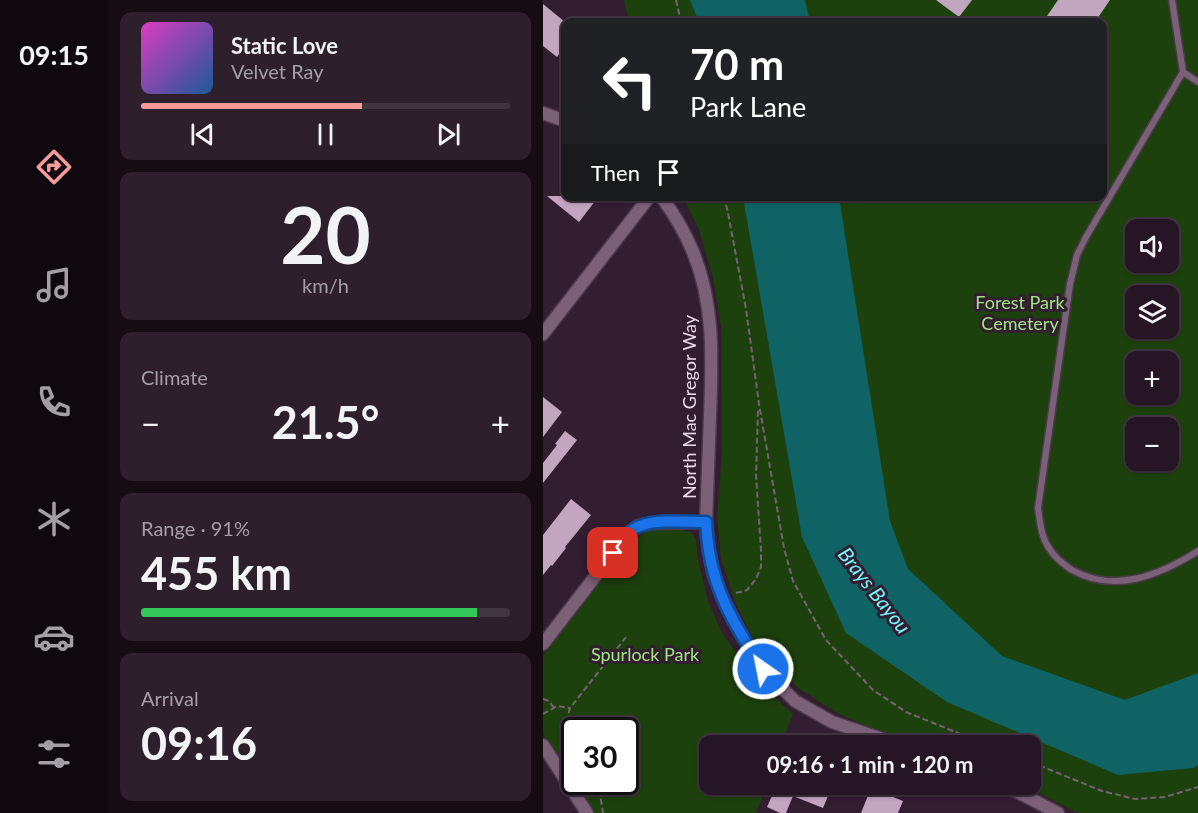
<!DOCTYPE html>
<html lang="en">
<head>
<meta charset="utf-8">
<style>
  body { margin:0; font-family:Lato,sans-serif; background:#2e1f2d; color:#f1f3f6; height:100vh; display:flex; flex-direction:column; font-size:22px; white-space:nowrap }
  * { box-sizing:border-box; margin:0 }
  p { font-size:20px; color:#a49fa7 }
  .icon { flex:none; width:33px; height:33px; fill:none; stroke:currentColor; stroke-width:2; stroke-linecap:round; stroke-linejoin:round }
  .map { position:relative; flex:1; overflow:hidden }
  .panel { display:flex; flex-direction:column; gap:12px; padding:12px; background:#150c14; width:435px }
  .panel>* { flex:none }
  .top-card { position:absolute; left:18px; top:18px; width:546px; height:183px; border-radius:12px; box-shadow:0 2px 4px #0004,0 0 0 2px #423542; background:#202124; color:#fff; overflow:hidden }
  .buttons { position:absolute; left:582px; top:219px; display:grid; gap:12px }
  .buttons a { display:grid; place-items:center; width:54px; height:54px; border-radius:12px; background:#261625; box-shadow:0 2px 4px #0004,0 0 0 2px #423542; font-size:30px }
  .speed { position:absolute; left:18px; top:717px; display:flex; gap:12px; font-size:30px; font-weight:700; text-align:center }
  .speed>* { display:grid; place-content:center; width:78px; height:78px; border-radius:50%; background:#261625; box-shadow:0 2px 4px #0004,0 0 0 2px #423542; line-height:1 }
  .speed .limit { border:3px solid #111; border-radius:9px; background:#fff; color:#111 }
  .pin { position:absolute; display:grid; place-items:center; width:51px; height:51px; color:#fff; margin:-26px; border-radius:12px; box-shadow:0 3px 9px #0006 }
  .me { position:absolute; width:66px; margin:-33px; rotate:327deg; stroke-linejoin:round; filter:drop-shadow(0 0 4px #0008) }
  .turn { display:flex; align-items:center; gap:21px; height:126px; padding:0 30px; font-size:27px }
  .turn .icon { width:78px; height:78px; stroke-width:2.5 }
  .turn b { display:block; font-size:42px; line-height:51px }
  .then { display:flex; align-items:center; height:57px; padding:0 30px; background:#0003; gap:12px; font-size:22px }
  .big { font-size:45px; font-weight:700; line-height:1.1 }
  .panel .card { flex:1; display:flex; flex-direction:column; justify-content:center; gap:9px; min-width:0; padding:0 21px; border-radius:12px; background:#2e1f2d }
  .panel .dial { align-items:center; gap:0 }
  .dial b { font-size:78px; line-height:1 }
  .song { display:flex; align-items:center; gap:18px }
  .cover { width:72px; height:72px; border-radius:9px; background:linear-gradient(135deg,hsl(310 70% 55%),hsl(210 70% 35%)) }
  .played { height:6px; border-radius:3px; background:linear-gradient(90deg,#f59b98 60%,#423542 60%) }
  .keys { display:flex; justify-content:space-around; direction:ltr }
  .heat { display:flex; justify-content:space-between; align-items:center; font-size:33px; direction:ltr }
  .charge { height:9px; border-radius:4px; background:linear-gradient(90deg,#34c759 91%,#423542 0) }
  .trip { position:absolute; left:156px; top:735px; width:342px; height:60px; border-radius:12px; background:#261625; box-shadow:0 2px 4px #0004,0 0 0 2px #423542; font-weight:700; line-height:60px; text-align:center }
  main { display:flex; flex:1; min-height:0 }
  .tab-bar { display:flex; flex-direction:column; width:108px; justify-content:space-around; align-items:center; background:#0f090f; color:#a49fa7 }
  .tab-bar .icon { width:42px; height:42px }
  .tab-bar .active { color:#f59b98 }
  .tab-bar b { font-size:27px; color:#f1f3f6 }
  .map>svg:first-child { display:block }
  .green { fill:#1d410c; fill-rule:evenodd }
  .water { fill:#0f6364 }
  .building { fill:#c2a5bf }
  .lines { fill:none; stroke-linecap:round; stroke-linejoin:round }
  .service-casing { stroke:#4c394b; stroke-width:9 }
  .minor-casing { stroke:#4c394b; stroke-width:15 }
  .path { stroke:#766274; stroke-width:2; stroke-dasharray:6 3; stroke-linecap:butt }
  .service { stroke:#7b6178; stroke-width:6 }
  .minor { stroke:#7b6178; stroke-width:12 }
  .route-casing { stroke:#114b97; stroke-width:15 }
  .route { stroke:#1a73e8; stroke-width:10 }
  .labels { text-anchor:middle; dominant-baseline:central; stroke-width:6; stroke-linejoin:round; paint-order:stroke }
  .park-label { font-size:18px; fill:#9ee882; stroke:#331d31 }
  .street-label { font-size:18px; fill:#eadbe9; stroke:#331d31 }
  .water-label { font-size:20px; font-style:italic; fill:#70fdfe; stroke:#331d31 }
</style>
</head>
<body>
<main>
<nav class="tab-bar">
<b>09:15</b>
<svg class="icon active" aria-label="directions" viewBox="0 0 24 24"><path d="M12 3l9 9-9 9-9-9zM9 14v-3h6M13 9l2 2-2 2"/></svg>
<svg class="icon" aria-label="music" viewBox="0 0 24 24"><path d="M9 18V5l10-2v13"/><circle cx="6" cy="18" r="3"/><circle cx="16" cy="16" r="3"/></svg>
<svg class="icon" aria-label="phone" viewBox="0 0 24 24"><path d="M5 4h4l2 5-3 2q2 4 5 5l2-3 5 2v4C11 20 4 13 5 4z"/></svg>
<svg class="icon" aria-label="climate" viewBox="0 0 24 24"><path d="M12 3v18M4 7l16 10M4 17L20 7"/></svg>
<svg class="icon" aria-label="car" viewBox="0 0 24 24"><path d="M5 17H2v-5l4-1 3-4h7l3 4 3 1v5h-3M9 17h6M6 11h13"/><circle cx="7" cy="17" r="2"/><circle cx="17" cy="17" r="2"/></svg>
<svg class="icon" aria-label="filters" viewBox="0 0 24 24"><path d="M4 7h16M4 17h16"/><circle cx="9" cy="7" r="2"/><circle cx="15" cy="17" r="2"/></svg>
</nav>
<section class="panel">
<div class="card">
<div class="song"><i class="cover"></i><div><b>Static Love</b><p>Velvet Ray</p></div></div>
<div class="played"></div>
<div class="keys"><svg class="icon" aria-label="previous" viewBox="0 0 24 24"><path d="M18 5L8 12l10 7zM5 5v14"/></svg><svg class="icon" aria-label="pause" viewBox="0 0 24 24"><path d="M8 5v14M16 5v14"/></svg><svg class="icon" aria-label="next" viewBox="0 0 24 24"><path d="M6 5l10 7-10 7zM19 5v14"/></svg></div>
</div>
<div class="card dial"><b>20</b><p>km/h</p></div>
<div class="card"><p>Climate</p>
<div class="heat"><a>−</a><b class="big">21.5°</b><a>+</a></div>
</div>
<div class="card"><p>Range · 91%</p><b class="big">455 km</b><div class="charge"></div></div>
<div class="card"><p>Arrival</p><b class="big">09:16</b></div>
</section>
<div class="map">
<svg width="655" height="813" viewBox="0 0 655 813">
  <rect width="100%" height="100%" fill="#331d31"/>
  <g class="green">
    <path d="M81,0H655V813H536L526,809L482,785L488,784V746L388,745L331,729L296,714L258,690L237,670L210,638L192,602L178,559L174,517L179,453L178,326L170,278L156,230L140,197L560,196V22H86ZM592,230H626V262H592ZM592,296H626V328H592ZM592,362H626V394H592ZM592,428H626V460H592Z"/>
    <path d="M113,529L141,530L149,533L153,540L155,560L165,601L179,633L202,665L222,689L250,714L238,745L166,746V784L224,785L213,813H50L0,734V656L85,546L101,533ZM32,730H82V782H32Z"/>
  </g>
  <g class="water">
    <path d="M147,0H262L267,22H156Z"/>
    <path d="M200,197H296L347,521L365,569L459,656L582,700L655,673V765L650,768L575,775L404,702L303,633L259,537Z"/>
  </g>
  <g class="building">
    <path d="M393,0H429L416,17Z"/>
    <path d="M515,0H567L552,22H500Z"/>
    <path d="M0,4L22,22V46L14,57L0,46Z"/>
    <path d="M4,196H56L36,222Z"/>
    <path d="M0,397L19,412L0,437Z"/>
    <path d="M22,431L34,440L0,483V463L14,445L12,444Z"/>
    <path d="M28,499L48,515L22,547L23,548L9,566L8,565L0,575V535Z"/>
    <path d="M222,784H290L280,808L250,796L243,813H237L224,807L232,789Z"/>
    <path d="M328,788L360,801L355,813H318Z"/>
  </g>
  <g class="lines">
    <defs>
      <g id="service">
        <path d="M629,0L640,72L655,82"/>
        <path d="M640,72L543,237L534,255L527,284L495,508C497,521 498,537 506,548C511,557 520,564 529,570C572,594 617,575 655,551"/>
      </g>
      <g id="minor">
        <path d="M0,113L22,121"/>
        <path d="M118,196C131,214 142,232 150,252C172,305 169,361 167,416C166,451 164,487 163,522L165,545L170,572L179,597L199,636L220,669L252,701L289,722L360,746"/>
        <path d="M0,334L107,196"/>
        <path d="M0,644L85,534L95,526L111,523L163,522"/>
        <path d="M0,745L44,813"/>
        <path d="M459,784L515,813"/>
      </g>
    </defs>
    <use href="#service" class="service-casing"/>
    <use href="#minor" class="minor-casing"/>
    <g class="path">
      <path d="M133,0L138,22"/>
      <path d="M181,196L185,213L203,309L216,404L241,548L250,581L283,640L330,690L363,712L447,746"/>
      <path d="M193,593L204,590L213,579L218,567V550L213,476L215,410"/>
      <path d="M0,699L6,701L11,708"/>
      <path d="M0,714L14,706L27,708"/>
      <path d="M32,739C28,729 23,720 27,708L83,637"/>
      <path d="M488,762L559,791L592,799L622,797L655,787"/>
      <path d="M52,782L56,788L60,813"/>
    </g>
    <use href="#service" class="service"/>
    <use href="#minor" class="minor"/>
  </g>
  <g class="lines">
    <defs>
      <path id="route" d="M70,553C78,543 85,530 97,526C113,519 145,522 163,522C164,539 166,557 171,573C180,608 201,639 220,669"/>
    </defs>
    <use href="#route" class="route-casing"/>
    <use href="#route" class="route"/>
  </g>
  <g class="labels">
    <g class="park-label">
      <text x="477" y="302">Forest Park<tspan x="477" dy="21">Cemetery</tspan></text>
      <text x="102" y="654">Spurlock Park</text>
    </g>
    <g class="street-label">
      <text transform="translate(146 407) rotate(-90)">North Mac Gregor Way</text>
    </g>
    <g class="water-label">
      <text transform="translate(332 590) rotate(52)">Brays Bayou</text>
    </g>
  </g>
</svg>
<div class="buttons">
<a><svg class="icon" aria-label="sound" viewBox="0 0 24 24"><path d="M4 9h4l5-4v14l-5-4H4zM17 9q2 3 0 6"/></svg></a>
<a><svg class="icon" aria-label="layers" viewBox="0 0 24 24"><path d="M12 4l9 5-9 5-9-5zM3 14l9 5 9-5"/></svg></a>
<a>+</a>
<a>−</a>
</div>
<div class="speed"><div class="limit">30</div></div>
<div class="pin" style="left:70px;top:553px;background:#d93025"><svg class="icon" aria-label="arrive" viewBox="0 0 24 24"><path d="M6 21V4h12l-3 4 3 4H6"/></svg></div>
<svg class="me" style="left:220px;top:669px" viewBox="-20 -20 40 40"><circle r="17" fill="#1a73e8" stroke="#fff" stroke-width="3"/><path d="M0-11L8 9 0 5-8 9z" fill="#fff"/></svg>
<div class="trip">09:16 · 1 min · 120 m</div>
<div class="top-card">
<div class="turn"><svg class="icon" aria-label="left" viewBox="0 0 24 24"><path d="M17 20v-9H6M10 6l-5 5 5 5"/></svg><div><b>70 m</b>Park Lane</div></div>
<div class="then">Then<svg class="icon" aria-label="arrive" viewBox="0 0 24 24"><path d="M6 21V4h12l-3 4 3 4H6"/></svg></div>
</div>
</div>
</main>
</body>
</html>
